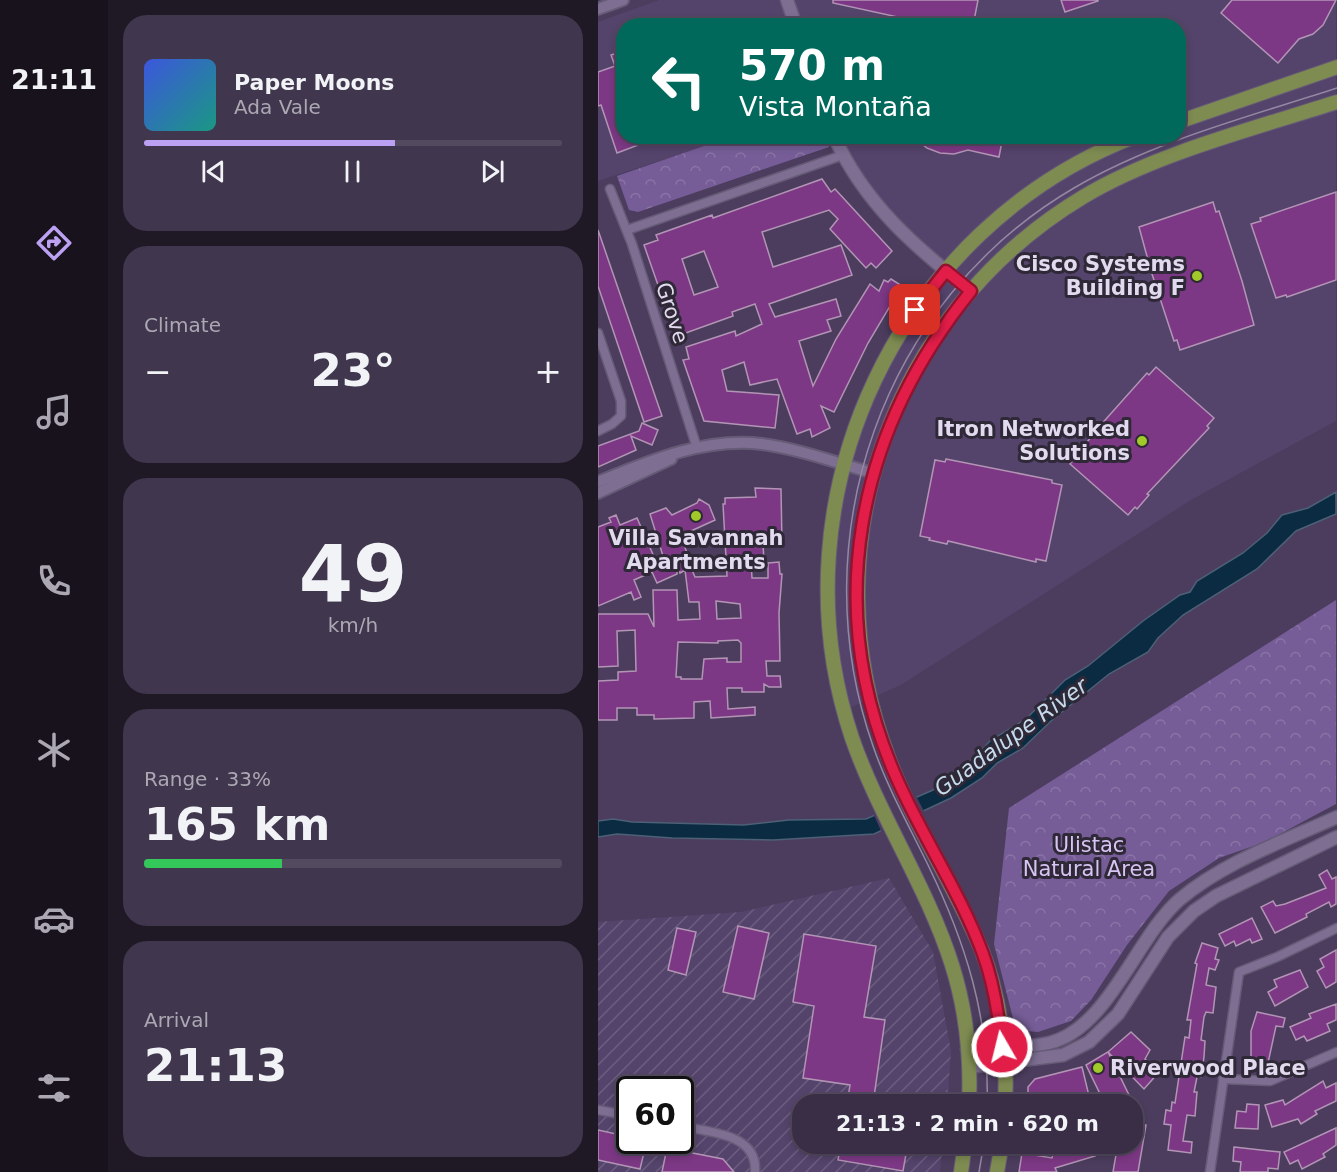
<!DOCTYPE html>
<html lang="en">
<head>
<meta charset="utf-8">
<style>
  body { margin:0; font-family:"DejaVu Sans",sans-serif; background:#40364d; color:#f1f3f6; height:100vh; display:flex; flex-direction:column; font-size:22px; white-space:nowrap }
  * { box-sizing:border-box; margin:0 }
  p { font-size:20px; color:#aba8b3 }
  .icon { flex:none; width:33px; height:33px; fill:none; stroke:currentColor; stroke-width:2; stroke-linecap:round; stroke-linejoin:round }
  .map { position:relative; flex:1; overflow:hidden }
  .drawer { display:flex; flex-direction:column; gap:15px; padding:15px; background:#1f1926; width:490px }
  .drawer>* { flex:none }
  .banner { position:absolute; left:18px; top:18px; width:570px; height:126px; border-radius:24px; box-shadow:0 3px 9px #0003,0 0 0 2px #534a5f; background:#00695c; color:#fff; overflow:hidden }
  .speed { position:absolute; left:18px; top:1076px; display:flex; gap:12px; font-size:30px; font-weight:700; text-align:center }
  .speed>* { display:grid; place-content:center; width:78px; height:78px; border-radius:50%; background:#392e46; box-shadow:0 3px 9px #0003,0 0 0 2px #534a5f; line-height:1 }
  .speed .limit { border:3px solid #111; border-radius:9px; background:#fff; color:#111 }
  .pin { position:absolute; display:grid; place-items:center; width:51px; height:51px; color:#fff; margin:-26px; border-radius:12px; box-shadow:0 3px 9px #0006 }
  .me { position:absolute; width:66px; margin:-33px; rotate:352deg; stroke-linejoin:round; filter:drop-shadow(0 0 4px #0008) }
  .turn { display:flex; align-items:center; gap:21px; height:126px; padding:0 24px; font-size:27px }
  .turn .icon { width:78px; height:78px; stroke-width:2.5 }
  .turn b { display:block; font-size:42px; line-height:51px }
  .big { font-size:45px; font-weight:800; line-height:1.1 }
  .drawer .tile { flex:1; display:flex; flex-direction:column; justify-content:center; gap:9px; min-width:0; padding:0 21px; border-radius:24px; background:#40364d }
  .drawer .dial { align-items:center; gap:0 }
  .dial b { font-size:78px; line-height:1 }
  .song { display:flex; align-items:center; gap:18px }
  .cover { width:72px; height:72px; border-radius:9px; background:linear-gradient(135deg,hsl(230 70% 55%),hsl(170 70% 35%)) }
  .played { height:6px; border-radius:3px; background:linear-gradient(90deg,#bca0f2 60%,#534a5f 60%) }
  .keys { display:flex; justify-content:space-around; direction:ltr }
  .heat { display:flex; justify-content:space-between; align-items:center; font-size:33px; direction:ltr }
  .charge { height:9px; border-radius:4px; background:linear-gradient(90deg,#34c759 33%,#534a5f 0) }
  .trip { position:absolute; left:194px; top:1094px; width:351px; height:60px; border-radius:24px; background:#392e46; box-shadow:0 3px 9px #0003,0 0 0 2px #534a5f; font-weight:800; line-height:60px; text-align:center }
  main { display:flex; flex:1; min-height:0 }
  .tab-bar { display:flex; flex-direction:column; width:108px; justify-content:space-around; align-items:center; background:#17121c; color:#aba8b3 }
  .tab-bar .icon { width:42px; height:42px }
  .tab-bar .current { color:#bca0f2 }
  .tab-bar b { font-size:27px; color:#f1f3f6 }
  .map>svg:first-child { display:block }
  .built { fill:#54436b }
  .industrial { fill:url(#industrial-furrows); fill-rule:evenodd }
  .park { fill:url(#park-crowns) }
  .water { fill:#0b2b42; stroke:#4c6076; stroke-width:1.5 }
  .pier { fill:#4c3d5e }
  .building { fill:#7c3884; stroke:#b295b5; stroke-width:1.5; fill-rule:evenodd }
  .lines { fill:none; stroke-linecap:round; stroke-linejoin:round }
  .minor-casing { stroke:#665b77; stroke-width:11 }
  .tertiary-casing { stroke:#665b77; stroke-width:14 }
  .secondary-casing { stroke:#665b77; stroke-width:15 }
  .primary-casing { stroke:#665b77; stroke-width:16 }
  .minor { stroke:#7d6e92; stroke-width:8 }
  .tertiary { stroke:#7d6e92; stroke-width:10 }
  .secondary { stroke:#7d6e92; stroke-width:12 }
  .primary { stroke:#7e8b51; stroke-width:14 }
  .tram { stroke:#9488a3; stroke-width:1.5 }
  .route-casing { stroke:#92132f; stroke-width:15 }
  .route { stroke:#e11d48; stroke-width:10 }
  .poi-dot { fill:#a1c92a; stroke:#2e2837; stroke-width:2 }
  .labels { text-anchor:middle; dominant-baseline:central; stroke-width:6; stroke-linejoin:round; paint-order:stroke }
  .poi-label { font-size:21px; font-weight:bold; fill:#e2daef; stroke:#2e2837; text-anchor:end }
  .street-label { font-size:21px; fill:#e2daef; stroke:#2e2837 }
  .park-label { font-size:21px; fill:#d7c4f3; stroke:#2e2837 }
  .water-label { font-size:22px; font-style:italic; fill:#c5daec; stroke:#2e2837 }
</style>
</head>
<body>
<main>
<nav class="tab-bar">
<b>21:11</b>
<svg class="icon current" aria-label="directions" viewBox="0 0 24 24"><path d="M12 3l9 9-9 9-9-9zM9 14v-3h6M13 9l2 2-2 2"/></svg>
<svg class="icon" aria-label="music" viewBox="0 0 24 24"><path d="M9 18V5l10-2v13"/><circle cx="6" cy="18" r="3"/><circle cx="16" cy="16" r="3"/></svg>
<svg class="icon" aria-label="phone" viewBox="0 0 24 24"><path d="M5 4h4l2 5-3 2q2 4 5 5l2-3 5 2v4C11 20 4 13 5 4z"/></svg>
<svg class="icon" aria-label="climate" viewBox="0 0 24 24"><path d="M12 3v18M4 7l16 10M4 17L20 7"/></svg>
<svg class="icon" aria-label="car" viewBox="0 0 24 24"><path d="M5 17H2v-5l4-1 3-4h7l3 4 3 1v5h-3M9 17h6M6 11h13"/><circle cx="7" cy="17" r="2"/><circle cx="17" cy="17" r="2"/></svg>
<svg class="icon" aria-label="filters" viewBox="0 0 24 24"><path d="M4 7h16M4 17h16"/><circle cx="9" cy="7" r="2"/><circle cx="15" cy="17" r="2"/></svg>
</nav>
<section class="drawer">
<div class="tile">
<div class="song"><i class="cover"></i><div><b>Paper Moons</b><p>Ada Vale</p></div></div>
<div class="played"></div>
<div class="keys"><svg class="icon" aria-label="previous" viewBox="0 0 24 24"><path d="M18 5L8 12l10 7zM5 5v14"/></svg><svg class="icon" aria-label="pause" viewBox="0 0 24 24"><path d="M8 5v14M16 5v14"/></svg><svg class="icon" aria-label="next" viewBox="0 0 24 24"><path d="M6 5l10 7-10 7zM19 5v14"/></svg></div>
</div>
<div class="tile"><p>Climate</p>
<div class="heat"><a>−</a><b class="big">23°</b><a>+</a></div>
</div>
<div class="tile dial"><b>49</b><p>km/h</p></div>
<div class="tile"><p>Range · 33%</p><b class="big">165 km</b><div class="charge"></div></div>
<div class="tile"><p>Arrival</p><b class="big">21:13</b></div>
</section>
<div class="map">
<svg width="739" height="1172" viewBox="0 0 739 1172">
  <defs>
    <pattern id="industrial-furrows" width="10" height="10" patternUnits="userSpaceOnUse" patternTransform="scale(1.5)"><rect width="10" height="10" fill="#54436b"/><path d="M-1 1l2-2M0 10L10 0M9 11l2-2" fill="none" stroke="#6c5e80"/></pattern>
    <pattern id="park-crowns" width="20" height="18" patternUnits="userSpaceOnUse" patternTransform="scale(1.5)"><rect width="20" height="18" fill="#765d97"/><path d="M2 6a3 3 0 1 1 6 0M12 15a3 3 0 1 1 6 0" fill="none" stroke="#8974a6"/></pattern>
  </defs>
  <rect width="100%" height="100%" fill="#4c3d5e"/>
  <path class="built" d="M61,0H738V421L593,500L303,685L247,710L235,642L233,525L270,394L348,271L268,193L237,137L580,136V26H26V136L135,137L0,181V22Z"/>
  <path class="industrial" d="M291,878L335,952L353,1051L349,1104H204V1143H345L342,1172H0V922L143,912ZM32,1089H82V1140H32Z"/>
  <g class="park">
    <path d="M135,136L226,137L231,147L40,212L31,210L19,176Z"/>
    <path d="M738,600V804L667,842L621,858L571,891L529,945L493,1000L473,1021L440,1032L418,1030L396,944L411,808Z"/>
  </g>
  <path class="water" d="M738,492V514L698,531L659,569L585,615L560,638L550,652L511,674L453,721L425,748L399,763L384,778L353,798L276,834L175,840L74,838L19,834L0,837V821L15,819L34,822L146,825L191,820L268,819L335,790L359,769L375,759L393,740L428,719L467,680L490,666L545,621L582,595L592,592L599,581L645,553L669,533L684,515L710,508Z"/>
  <path class="pier" d="M317,794L327,813L284,833L275,813Z"/>
  <g class="building">
    <path d="M235,0H380L375,26H341L235,3Z"/>
    <path d="M463,0H500V1L467,12Z"/>
    <path d="M634,0H738L725,25L715,34L701,39L680,63L623,13Z"/>
    <path d="M26,51V136H37L40,145L19,153L3,105L0,106V72L17,66L13,55Z"/>
    <path d="M314,136H405L401,157L370,150L356,154L342,153L329,148Z"/>
    <path d="M224,179L233,192L237,189L294,251L278,268L273,263L268,268L232,229L240,219L231,210L164,232L175,267L243,245L254,275L171,304L177,317L238,299L243,316L229,320L233,331L201,341L215,386L238,339L272,284L281,291L286,280L290,282L293,279L304,286L270,343L236,412L223,406L232,428L214,437L212,429L199,434L179,379L152,385L146,362L124,370L129,391L181,395L177,428L106,421L85,360L91,359L88,347L137,331L138,336L164,324L157,304L134,312L135,316L82,335L79,324L74,325L46,245L60,240L58,235L114,215L115,218ZM106,251L120,287L96,295L84,259Z"/>
    <path d="M738,192V280L689,297L688,295L678,298L653,224L663,221L662,218Z"/>
    <path d="M615,202L618,212L621,211L644,281L656,325L582,350L579,340L576,341L553,271L541,227Z"/>
    <path d="M0,230L64,416L46,422L0,286Z"/>
    <path d="M558,367L616,418L609,426L611,428L549,494L551,495L539,509L537,507L530,515L472,464L500,428L549,373L551,375Z"/>
    <path d="M44,423L60,430L54,445L33,436L38,450L0,467V446L41,431Z"/>
    <path d="M348,459L454,480V483L464,485L448,561L438,559V562L350,541L349,544L331,540L332,538L322,536L337,460L347,462Z"/>
    <path d="M157,488L183,489L184,544H165L166,561H153L154,578H170V563L181,562L182,574H184L181,613L182,661H168L169,676H182L183,687H171L166,684V692H144V688H129L130,709L157,707V715L113,718L112,701L96,702V718L56,719V715H39V708H19V720H0V681L20,680V672L38,671L37,630L19,631L20,666L0,667V614H50L56,627L55,590H79L80,620L102,619L101,602H91L87,570L82,573L79,563V574L59,583L54,572L36,580L43,597L36,600L33,592L0,606V527L13,522L11,518L18,515L22,525L39,518L57,559L65,556L52,514L68,508L74,515L99,503L101,499L111,505L117,520L82,536L93,562L91,563L97,577L129,576L125,504H127V498L158,497ZM118,601L142,604L143,618L119,619ZM140,640L143,643V662H129V658L106,659L104,679H83V677H78L80,642L120,643V641Z"/>
    <path d="M729,870L734,879L738,877V904L733,907L731,902L708,914L709,917L677,933L663,907L675,901L678,906L687,904L728,888L721,875Z"/>
    <path d="M654,918L664,939L654,943L652,939L638,946L636,941L627,946L621,934Z"/>
    <path d="M140,926L171,933L156,999L125,992Z"/>
    <path d="M79,928L98,932L88,975L70,970Z"/>
    <path d="M206,934L278,946L266,1017L287,1020L276,1097L294,1100V1104H249L252,1085L205,1078L216,1006L195,1002Z"/>
    <path d="M604,943L620,948L617,959L621,960L617,970L611,968L608,985L618,987L615,1013L608,1012L606,1017L603,1040L607,1041L606,1057L603,1077H599L596,1092H599L597,1116L589,1115L585,1141L594,1142L593,1153L570,1150L573,1125L566,1124L568,1110L573,1111L574,1102L577,1103L587,1037L591,1038L593,1020H589L599,964L597,963Z"/>
    <path d="M738,950V982L728,988L719,971L726,967L722,959Z"/>
    <path d="M702,970L710,987L677,1006L670,992L679,987L676,980Z"/>
    <path d="M738,1004V1020L729,1024L732,1031L709,1041L706,1036L698,1040L692,1027L713,1018L711,1014Z"/>
    <path d="M659,1012L687,1018L685,1027L678,1026L670,1063L653,1060V1031Z"/>
    <path d="M533,1032L552,1050L547,1059L561,1072L546,1089L510,1052L531,1095L522,1100L524,1104H507L488,1065L510,1052Z"/>
    <path d="M484,1067L493,1104H430V1087L437,1079Z"/>
    <path d="M725,1081L728,1088L738,1083V1101L717,1111L719,1114L703,1124L700,1119L674,1127L667,1105L685,1100L687,1105Z"/>
    <path d="M649,1104L661,1105L660,1129L637,1128L639,1111L648,1112Z"/>
    <path d="M537,1123L548,1125L540,1172H515L520,1143H534Z"/>
    <path d="M738,1128V1145L725,1154L727,1157L704,1169L700,1160L692,1164L686,1152Z"/>
    <path d="M0,1130L32,1137V1140H49L42,1169L0,1160Z"/>
    <path d="M243,1143H310L305,1171L240,1160Z"/>
    <path d="M488,1143H493L497,1156L457,1168L459,1172H421L424,1153L454,1158L456,1149L464,1150Z"/>
    <path d="M636,1147L682,1152L680,1169L670,1168V1172H642L643,1162L635,1161Z"/>
    <path d="M69,1148L125,1159L136,1172H64Z"/>
  </g>
  <g class="lines">
    <defs>
      <g id="minor">
        <path d="M12,189L34,244L99,448"/>
        <path d="M29,230L245,155"/>
        <path d="M0,333L23,401V416L14,424L0,431"/>
        <path d="M625,1079L672,1081L739,1052"/>
        <path d="M0,1110L32,1116"/>
        <path d="M82,1126C110,1132 160,1133 157,1172"/>
        <path d="M612,1172L641,972L679,957L739,928"/>
      </g>
      <g id="tertiary">
        <path d="M0,9L25,0"/>
        <path d="M0,482C51,461 107,437 164,444C201,449 239,463 275,473"/>
        <path d="M0,493L73,459"/>
      </g>
      <g id="secondary">
        <path d="M189,0L198,26"/>
        <path d="M236,136C266,203 317,247 373,291"/>
        <path d="M369,1049C396,1046 425,1049 451,1043C510,1029 538,938 581,900C626,862 686,841 739,817"/>
        <path d="M371,1067L465,1055L491,1042L520,1014L570,937L596,911L618,896L739,837"/>
      </g>
      <g id="primary">
        <path d="M580,122L739,67"/>
        <path d="M371,1104C373,1058 368,1009 354,965C329,886 281,816 254,738C173,497 301,226 538,136"/>
        <path d="M407,1104C410,1055 402,997 384,951C357,885 316,826 291,759C210,549 292,313 485,197C556,154 658,128 739,102"/>
        <path d="M363,1172L367,1143"/>
        <path d="M399,1172L404,1143"/>
      </g>
    </defs>
    <use href="#minor" class="minor-casing"/>
    <use href="#tertiary" class="tertiary-casing"/>
    <use href="#secondary" class="secondary-casing"/>
    <use href="#primary" class="primary-casing"/>
    <use href="#minor" class="minor"/>
    <use href="#tertiary" class="tertiary"/>
    <use href="#secondary" class="secondary"/>
    <use href="#primary" class="primary"/>
    <g class="tram">
      <path d="M389,1104C392,1018 367,941 330,865C311,826 289,787 275,746C202,538 284,300 476,188C556,141 650,117 739,88"/>
      <path d="M381,1172L386,1143"/>
    </g>
  </g>
  <g class="lines">
    <defs>
      <path id="route" d="M317,310L348,271L373,291C258,433 223,609 299,779C325,838 363,894 385,954C396,984 401,1017 404,1047"/>
    </defs>
    <use href="#route" class="route-casing"/>
    <use href="#route" class="route"/>
  </g>
  <g class="poi-dot">
    <circle cx="599" cy="276" r="6"/>
    <circle cx="544" cy="441" r="6"/>
    <circle cx="98" cy="516" r="6"/>
    <circle cx="500" cy="1068" r="6"/>
  </g>
  <g class="labels">
    <g class="poi-label">
      <text x="587" y="264">Cisco Systems<tspan x="587" dy="24">Building F</tspan></text>
      <text x="532" y="429">Itron Networked<tspan x="532" dy="24">Solutions</tspan></text>
      <text x="98" y="538" text-anchor="middle">Villa Savannah<tspan x="98" dy="24">Apartments</tspan></text>
      <text x="512" y="1068" text-anchor="start">Riverwood Place</text>
    </g>
    <g class="street-label">
      <text transform="translate(74 313) rotate(72)">Grove</text>
    </g>
    <g class="park-label">
      <text x="491" y="845">Ulistac<tspan x="491" dy="24">Natural Area</tspan></text>
    </g>
    <g class="water-label">
      <text transform="translate(413 737) rotate(-36)">Guadalupe River</text>
    </g>
  </g>
</svg>
<div class="speed"><div class="limit">60</div></div>
<div class="pin" style="left:317px;top:310px;background:#d93025"><svg class="icon" aria-label="arrive" viewBox="0 0 24 24"><path d="M6 21V4h12l-3 4 3 4H6"/></svg></div>
<svg class="me" style="left:404px;top:1047px" viewBox="-20 -20 40 40"><circle r="17" fill="#e11d48" stroke="#fff" stroke-width="3"/><path d="M0-11L8 9 0 5-8 9z" fill="#fff"/></svg>
<div class="trip">21:13 · 2 min · 620 m</div>
<div class="banner">
<div class="turn"><svg class="icon" aria-label="left" viewBox="0 0 24 24"><path d="M17 20v-9H6M10 6l-5 5 5 5"/></svg><div><b>570 m</b>Vista Montaña</div></div>
</div>
</div>
</main>
</body>
</html>
